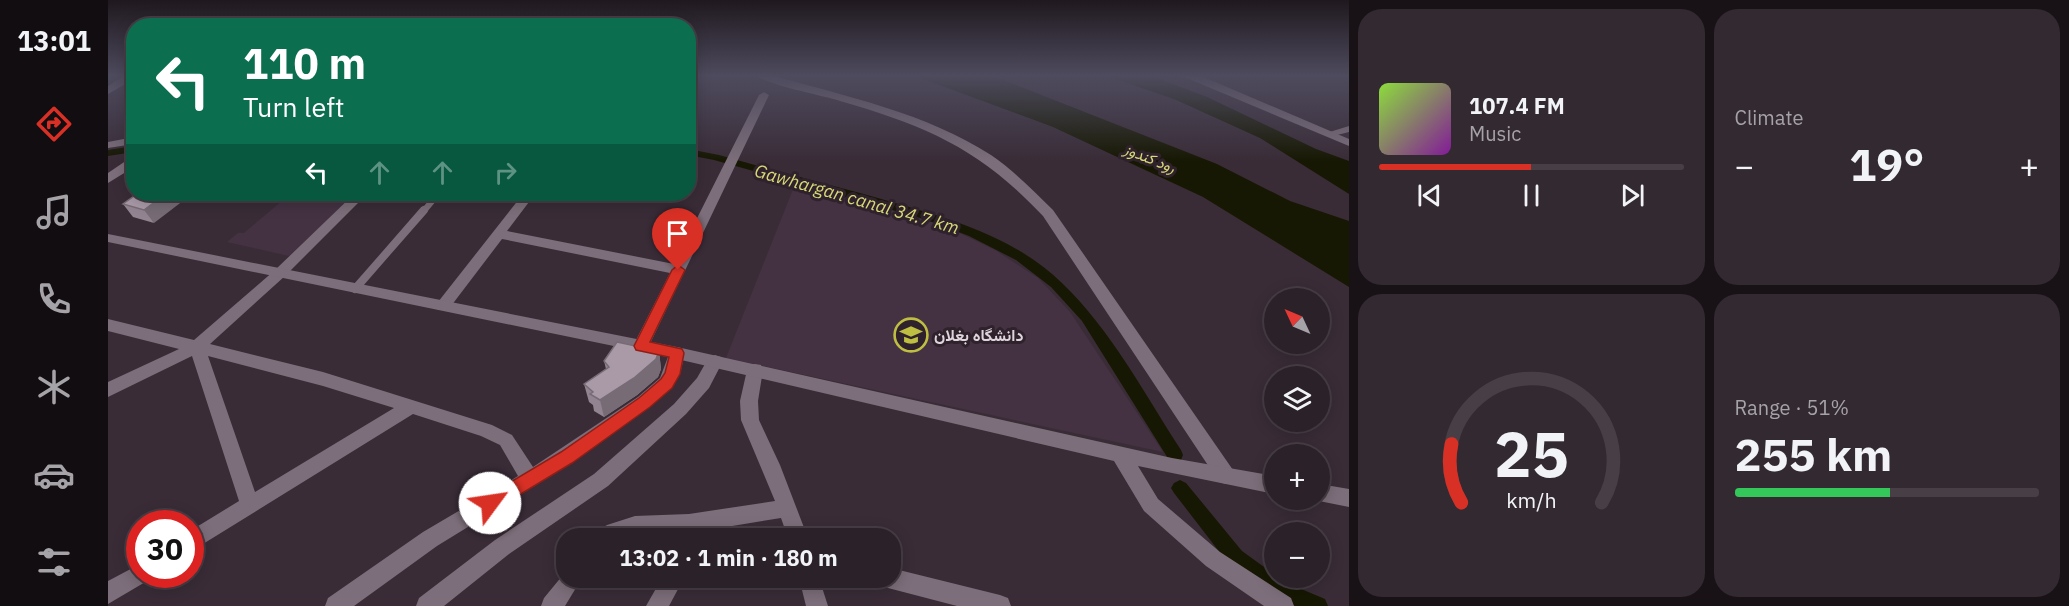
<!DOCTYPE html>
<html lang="en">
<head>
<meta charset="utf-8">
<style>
  body { margin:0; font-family:"IBM Plex Sans",Vazirmatn,sans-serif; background:#332931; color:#f1f3f6; height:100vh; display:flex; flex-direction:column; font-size:22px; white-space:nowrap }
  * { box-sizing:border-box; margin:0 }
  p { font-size:20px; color:#a6a3a8 }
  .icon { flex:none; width:33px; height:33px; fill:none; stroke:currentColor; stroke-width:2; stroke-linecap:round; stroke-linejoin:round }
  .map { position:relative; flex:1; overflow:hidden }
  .sheet { display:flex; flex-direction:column; gap:9px; padding:9px; background:#181217; width:720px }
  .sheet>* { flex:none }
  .top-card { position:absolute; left:18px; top:18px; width:570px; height:183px; border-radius:24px; box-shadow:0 3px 15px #0003,0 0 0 2px #473e46; background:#0b6e4f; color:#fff; overflow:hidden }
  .needle { width:39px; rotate:314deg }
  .controls { position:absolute; left:1156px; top:288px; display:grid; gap:12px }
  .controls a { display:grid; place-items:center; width:66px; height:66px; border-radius:50%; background:#2b2129; box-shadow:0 3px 15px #0003,0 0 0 2px #473e46; font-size:30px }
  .speed { position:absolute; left:18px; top:510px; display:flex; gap:12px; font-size:30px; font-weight:700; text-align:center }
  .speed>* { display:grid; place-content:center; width:78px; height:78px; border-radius:50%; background:#2b2129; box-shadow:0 3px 15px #0003,0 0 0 2px #473e46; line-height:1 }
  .speed .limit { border:9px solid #d22; background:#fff; color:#111 }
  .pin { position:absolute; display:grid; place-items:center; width:51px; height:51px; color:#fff; margin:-62px -26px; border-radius:50% 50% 50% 0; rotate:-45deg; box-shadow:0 0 6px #0007 }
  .pin .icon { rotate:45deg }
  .me { position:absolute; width:66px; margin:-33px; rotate:59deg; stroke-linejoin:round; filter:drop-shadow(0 0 4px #0008) }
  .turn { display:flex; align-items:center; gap:21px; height:126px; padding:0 18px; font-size:27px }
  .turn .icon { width:78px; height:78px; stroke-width:2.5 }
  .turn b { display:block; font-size:42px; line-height:51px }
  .lanes { display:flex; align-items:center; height:57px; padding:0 18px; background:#0003; justify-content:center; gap:30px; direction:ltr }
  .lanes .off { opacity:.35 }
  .big { font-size:45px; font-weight:700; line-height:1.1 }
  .sheet .tile { flex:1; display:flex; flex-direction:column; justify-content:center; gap:9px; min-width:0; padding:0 21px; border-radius:24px; background:#332931 }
  .sheet .dial { align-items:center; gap:0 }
  .dial svg { height:156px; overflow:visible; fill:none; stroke:#473e46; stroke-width:7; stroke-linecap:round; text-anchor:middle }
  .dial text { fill:#f1f3f6; stroke:none }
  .song { display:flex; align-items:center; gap:18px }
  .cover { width:72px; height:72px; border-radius:9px; background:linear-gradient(135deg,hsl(90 70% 55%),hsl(290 70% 35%)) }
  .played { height:6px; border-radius:3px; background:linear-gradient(90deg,#d93025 50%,#473e46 50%) }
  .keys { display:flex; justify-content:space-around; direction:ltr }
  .heat { display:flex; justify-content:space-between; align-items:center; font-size:33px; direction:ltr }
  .charge { height:9px; border-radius:4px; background:linear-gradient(90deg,#34c759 51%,#473e46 0) }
  .sheet .tiles { flex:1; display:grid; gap:9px; grid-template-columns:repeat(2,1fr) }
  .trip { position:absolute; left:448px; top:528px; width:345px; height:60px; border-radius:24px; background:#2b2129; box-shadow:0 3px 15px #0003,0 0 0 2px #473e46; font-weight:700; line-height:60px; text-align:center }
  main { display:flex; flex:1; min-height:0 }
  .tab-bar { display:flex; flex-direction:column; width:108px; justify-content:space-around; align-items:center; background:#110d10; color:#a6a3a8 }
  .tab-bar .icon { width:42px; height:42px }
  .tab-bar .on { color:#d93025 }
  .tab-bar b { font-size:27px; color:#f1f3f6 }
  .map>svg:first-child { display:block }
  .built { fill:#443242 }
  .water { fill:#171803 }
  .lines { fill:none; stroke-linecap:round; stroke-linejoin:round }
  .canal { fill:#171803; fill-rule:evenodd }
  .service-far1 { stroke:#7c6e7a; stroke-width:6 }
  .service { stroke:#7c6e7a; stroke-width:8 }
  .minor { fill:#7c6e7a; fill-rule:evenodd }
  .tertiary { fill:#7c6e7a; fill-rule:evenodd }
  .wall { fill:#928490 }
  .shaded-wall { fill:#776c76 }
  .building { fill:#aa9aa8; stroke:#776c76; stroke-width:1.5 }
  .route { fill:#d93025; stroke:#8d1f18; stroke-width:1.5 }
  .labels { text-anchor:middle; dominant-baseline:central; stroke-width:6; stroke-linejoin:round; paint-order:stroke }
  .far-water-label { font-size:15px; font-style:italic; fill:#d8d976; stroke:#2f222d }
  .poi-label { font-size:16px; font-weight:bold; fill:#ddd5db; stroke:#2f222d; text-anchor:start }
  .water-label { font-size:18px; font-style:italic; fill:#d8d976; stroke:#2f222d }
</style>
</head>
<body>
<main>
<nav class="tab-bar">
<b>13:01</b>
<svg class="icon on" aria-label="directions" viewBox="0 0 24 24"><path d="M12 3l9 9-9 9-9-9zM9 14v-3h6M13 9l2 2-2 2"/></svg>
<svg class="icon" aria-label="music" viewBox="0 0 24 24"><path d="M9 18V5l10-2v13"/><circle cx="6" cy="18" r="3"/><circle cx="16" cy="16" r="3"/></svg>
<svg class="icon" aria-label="phone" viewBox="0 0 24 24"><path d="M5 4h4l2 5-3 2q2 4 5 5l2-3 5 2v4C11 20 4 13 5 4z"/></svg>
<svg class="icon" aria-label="climate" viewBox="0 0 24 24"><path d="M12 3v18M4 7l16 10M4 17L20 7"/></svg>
<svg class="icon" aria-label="car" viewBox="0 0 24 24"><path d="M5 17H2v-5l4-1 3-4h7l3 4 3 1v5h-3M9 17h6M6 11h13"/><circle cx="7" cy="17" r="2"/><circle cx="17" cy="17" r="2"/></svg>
<svg class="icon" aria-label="filters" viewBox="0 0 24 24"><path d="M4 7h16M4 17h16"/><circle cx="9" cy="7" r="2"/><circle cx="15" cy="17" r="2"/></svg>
</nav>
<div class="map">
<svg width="1241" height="606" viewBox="0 0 1241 606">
  <rect width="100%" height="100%" fill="#392c37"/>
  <g class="built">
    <path d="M686,187L767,205L837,226L887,250L930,278L962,312L1055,452L618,358Z"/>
    <path d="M182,194H248L181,256L119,242L130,233H136Z"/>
  </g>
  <g class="water">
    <path d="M807,76H885L893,79L1109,164L1182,201L1241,221V287L1095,197L945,127Z"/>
    <path d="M999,76H1043L1099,97L1208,149L1241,161V194L1152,138L1066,99Z"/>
  </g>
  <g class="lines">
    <g class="canal">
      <path d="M26,146V152L0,156V150Z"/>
      <path d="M580,149L611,155C658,168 705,181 752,193C821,213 901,231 954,283C1003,330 1036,393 1073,450L1075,455L1073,460L1067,462L1061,460L974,321L943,287L908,260L861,236L816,219L606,160L580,155Z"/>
      <path d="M1072,480L1078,483L1134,551L1167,575V578L1217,599L1220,606H1187L1165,597L1120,563L1066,493L1063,488L1066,483Z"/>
    </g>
    <path class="service-far1" d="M315,212L330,194"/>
    <path class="service" d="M247,289L316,210"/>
    <g class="minor">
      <path d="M16,76H26V79L0,94V86Z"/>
      <path d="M649,76H667C740,97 818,113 883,155C906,171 925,190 945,210L1125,470L1127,476L1125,482L1118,484L1111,482L935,216C872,149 819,126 732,101C713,95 663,86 649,76Z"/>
      <path d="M656,92L661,95L539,350H527L525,346L562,273L394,239L340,310H330L327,306L330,302L415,194H427L399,231L566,264L651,95Z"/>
      <path d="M1241,126V132L1221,137L1215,134Z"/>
      <path d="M26,137V144L0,148V142Z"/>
      <path d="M22,158H26V167L0,183V173Z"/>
      <path d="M246,194H259L177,276L102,344L215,372L384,425L404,435L425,467L530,397L552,378L563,349L569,347L575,349L577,353L572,374L564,388L542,407L464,463L329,546L246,606H217L220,598L315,532L410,476L392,445L373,436L305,414L82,552V531L131,501L84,356L0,397V382L71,349L0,331V319L86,340L167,270ZM100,356L215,386L286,408L147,492Z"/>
      <path d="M464,194H496L500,197C492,203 472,200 464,194Z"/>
      <path d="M607,355L613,357L615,361L601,388L578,414L500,486L401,554L336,606H308L311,598L387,540L486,474L566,404L589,378L601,357Z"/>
      <path d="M647,364L653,365L655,370L650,401L651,420L672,465L700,538H680L673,518L606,529L600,538H579L581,532L486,538L489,531L499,525L527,516L581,514L667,501L633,420L632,401L639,370L641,365Z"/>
      <path d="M32,564V574H42L39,581L0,604V581Z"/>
      <path d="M783,568L892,595L900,598L903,606H849L780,588L773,585L770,578H783Z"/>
      <path d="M459,570V578H474L457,606H433L436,598Z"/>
      <path d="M554,578H576L561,606H538Z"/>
      <path d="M691,578H711L720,606H698Z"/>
    </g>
    <g class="tertiary">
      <path d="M1074,76H1091L1105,81L1241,139V146Z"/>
      <path d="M0,234L569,347L1064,458L1167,476V494L1030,466L1050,499L1112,552L1183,598L1186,606H1156L1098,566L1036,511L1006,461L569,359L0,242Z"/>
      <path d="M1212,484L1241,489V507L1206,500H1212Z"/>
    </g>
  </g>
  <g class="wall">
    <path d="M29,194L46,223L25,217L15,204Z"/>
    <path d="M551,351L553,369L550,377L529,395L496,417L486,411L485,405L481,402L476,384L498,369L496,361Z"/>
  </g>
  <g class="shaded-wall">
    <path d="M57,194H84L46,223L36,210Z"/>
    <path d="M551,351L553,369L550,377L529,395L496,417L492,400Z"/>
  </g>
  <g class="building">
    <path d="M29,194H57L36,210L15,204Z"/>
    <path d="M509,342L551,351L548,359L526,378L492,400L482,394L485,392L476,384L501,367L496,361Z"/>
  </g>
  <linearGradient id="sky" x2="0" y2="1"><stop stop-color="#1f181e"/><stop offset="0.47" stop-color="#4e4b5e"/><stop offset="1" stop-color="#4e4b5e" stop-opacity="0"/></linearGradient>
  <rect width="1241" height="161" fill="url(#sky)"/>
  <path class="route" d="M570,265L577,270L542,342L574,349L576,353L572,374L564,388L542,407L464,463L388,509L382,512L376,509L373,503L376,498L453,452L531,398L553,379L557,373L561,357L528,350L526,346L564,270Z"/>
  <defs>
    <symbol id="university-ring" viewBox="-11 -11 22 22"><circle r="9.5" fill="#2f222d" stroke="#bebf42" stroke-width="1.5"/><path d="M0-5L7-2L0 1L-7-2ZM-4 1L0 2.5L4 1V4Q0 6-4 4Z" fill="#bebf42"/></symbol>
  </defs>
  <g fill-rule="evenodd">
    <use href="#university-ring" x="784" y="316" width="38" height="38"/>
  </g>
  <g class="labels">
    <g class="far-water-label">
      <text transform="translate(1042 158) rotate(22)">رود کندوز</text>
    </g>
    <g class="poi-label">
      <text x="826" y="335">دانشگاه بغلان</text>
    </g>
    <g class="water-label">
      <text transform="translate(749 199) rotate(16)">Gawhargan canal 34.7 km</text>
    </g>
  </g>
</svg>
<div class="controls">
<a><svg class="needle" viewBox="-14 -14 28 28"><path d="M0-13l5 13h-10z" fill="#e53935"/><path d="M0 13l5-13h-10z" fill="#a6a3a8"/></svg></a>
<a><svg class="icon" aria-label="layers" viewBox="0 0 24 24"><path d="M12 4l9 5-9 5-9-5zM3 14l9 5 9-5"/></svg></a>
<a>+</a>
<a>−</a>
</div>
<div class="speed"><div class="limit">30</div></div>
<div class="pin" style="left:570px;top:270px;background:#d93025"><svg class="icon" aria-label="arrive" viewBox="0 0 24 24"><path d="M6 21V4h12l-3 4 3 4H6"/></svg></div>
<svg class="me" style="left:382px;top:503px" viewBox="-20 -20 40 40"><circle r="19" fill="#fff"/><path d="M0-13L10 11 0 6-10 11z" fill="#d93025"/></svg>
<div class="trip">13:02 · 1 min · 180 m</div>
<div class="top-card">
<div class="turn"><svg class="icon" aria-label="left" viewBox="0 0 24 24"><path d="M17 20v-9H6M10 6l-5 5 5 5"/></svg><div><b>110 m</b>Turn left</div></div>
<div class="lanes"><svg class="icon" aria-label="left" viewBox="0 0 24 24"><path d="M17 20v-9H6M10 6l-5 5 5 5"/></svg><svg class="icon off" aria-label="ahead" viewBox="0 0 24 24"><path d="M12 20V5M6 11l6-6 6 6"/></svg><svg class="icon off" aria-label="ahead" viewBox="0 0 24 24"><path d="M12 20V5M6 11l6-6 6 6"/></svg><svg class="icon off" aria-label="right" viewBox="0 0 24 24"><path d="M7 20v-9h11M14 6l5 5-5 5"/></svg></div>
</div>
</div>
<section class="sheet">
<div class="tiles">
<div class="tile">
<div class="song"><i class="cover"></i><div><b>107.4 FM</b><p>Music</p></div></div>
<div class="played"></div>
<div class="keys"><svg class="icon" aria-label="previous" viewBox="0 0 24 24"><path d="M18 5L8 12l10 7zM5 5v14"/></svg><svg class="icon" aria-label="pause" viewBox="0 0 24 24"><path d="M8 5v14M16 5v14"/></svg><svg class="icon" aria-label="next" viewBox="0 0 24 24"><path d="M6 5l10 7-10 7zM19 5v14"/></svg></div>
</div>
<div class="tile"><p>Climate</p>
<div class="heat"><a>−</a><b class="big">19°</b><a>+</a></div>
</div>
<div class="tile dial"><svg viewBox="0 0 100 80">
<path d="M14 69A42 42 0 1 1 86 69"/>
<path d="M14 69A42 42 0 0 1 9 39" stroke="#d93025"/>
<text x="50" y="56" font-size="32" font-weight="700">25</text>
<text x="50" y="72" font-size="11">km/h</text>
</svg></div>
<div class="tile"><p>Range · 51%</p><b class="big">255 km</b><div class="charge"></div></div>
</div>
</section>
</main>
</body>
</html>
